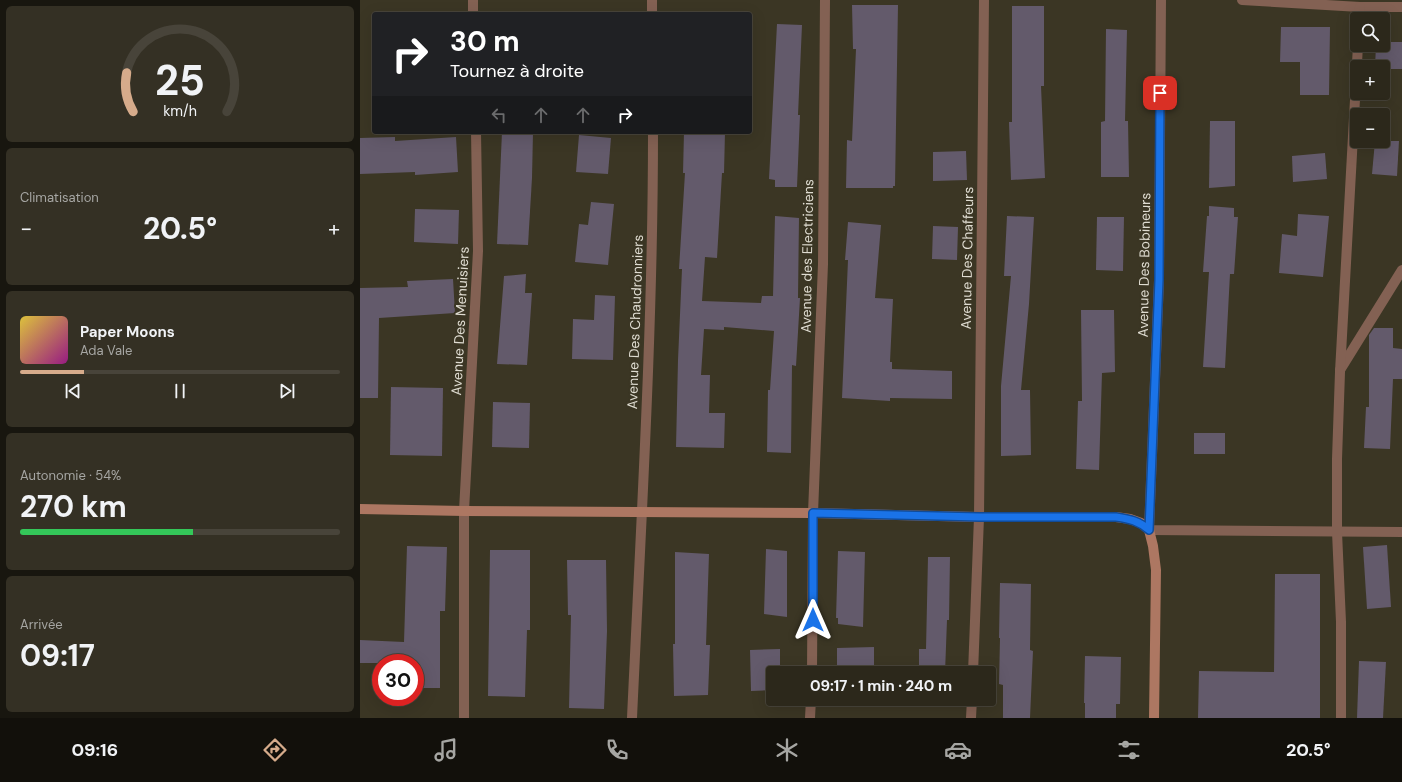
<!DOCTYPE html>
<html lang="fr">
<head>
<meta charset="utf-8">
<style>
  body { margin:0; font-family:"DM Sans",sans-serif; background:#343024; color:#f1f3f6; height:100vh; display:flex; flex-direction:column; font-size:15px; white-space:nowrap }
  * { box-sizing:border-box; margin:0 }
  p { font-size:13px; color:#a6a6a3 }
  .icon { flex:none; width:22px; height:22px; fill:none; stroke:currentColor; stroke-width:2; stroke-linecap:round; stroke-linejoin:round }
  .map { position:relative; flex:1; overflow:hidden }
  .details { display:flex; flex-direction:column; gap:6px; padding:6px; background:#18160f; width:360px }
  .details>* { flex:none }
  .top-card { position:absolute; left:12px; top:12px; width:380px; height:122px; border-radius:4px; box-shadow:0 4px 16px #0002,0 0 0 1px #48443a; background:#202124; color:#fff; overflow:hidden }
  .tools { position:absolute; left:990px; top:12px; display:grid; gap:8px }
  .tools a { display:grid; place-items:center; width:40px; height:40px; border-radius:4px; background:#2c281b; box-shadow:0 4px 16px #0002,0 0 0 1px #48443a; font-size:20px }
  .speed { position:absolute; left:12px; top:654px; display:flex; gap:8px; font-size:20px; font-weight:700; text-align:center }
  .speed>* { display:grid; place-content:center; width:52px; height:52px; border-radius:50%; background:#2c281b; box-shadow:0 4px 16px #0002,0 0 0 1px #48443a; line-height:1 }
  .speed .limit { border:6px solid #d22; background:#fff; color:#111 }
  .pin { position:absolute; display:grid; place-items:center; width:34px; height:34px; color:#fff; margin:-17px; border-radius:8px; box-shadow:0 2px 6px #0006 }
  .me { position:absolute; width:44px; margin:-22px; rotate:0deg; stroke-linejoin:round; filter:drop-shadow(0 0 3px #0008) }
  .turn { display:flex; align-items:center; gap:14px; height:84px; padding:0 12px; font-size:18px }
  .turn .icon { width:52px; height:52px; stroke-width:2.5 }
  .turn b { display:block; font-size:28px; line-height:34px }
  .lanes { display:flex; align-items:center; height:38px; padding:0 12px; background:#0003; justify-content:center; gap:20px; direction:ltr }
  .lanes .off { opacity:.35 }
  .big { font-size:30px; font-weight:700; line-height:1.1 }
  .details .tile { flex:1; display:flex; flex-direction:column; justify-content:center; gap:6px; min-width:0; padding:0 14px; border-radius:6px; background:#343024 }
  .details .dial { align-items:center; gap:0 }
  .dial svg { height:104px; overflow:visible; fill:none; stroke:#48443a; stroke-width:7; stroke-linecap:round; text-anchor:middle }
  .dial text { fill:#f1f3f6; stroke:none }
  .song { display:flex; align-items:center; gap:12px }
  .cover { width:48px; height:48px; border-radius:6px; background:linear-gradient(135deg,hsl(50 70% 55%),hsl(310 70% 35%)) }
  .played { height:4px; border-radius:2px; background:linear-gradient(90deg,#d6ab8b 20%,#48443a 20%) }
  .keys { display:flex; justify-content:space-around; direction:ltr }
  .heat { display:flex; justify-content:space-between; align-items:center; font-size:22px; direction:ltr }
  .charge { height:6px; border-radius:3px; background:linear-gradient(90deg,#34c759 54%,#48443a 0) }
  .trip { position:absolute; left:406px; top:666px; width:230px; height:40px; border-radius:4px; background:#2c281b; box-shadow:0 4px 16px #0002,0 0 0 1px #48443a; font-weight:700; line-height:40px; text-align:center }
  .tabs { display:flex; height:64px; justify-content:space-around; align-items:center; background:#12100b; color:#a6a6a3 }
  .tabs .icon { width:28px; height:28px }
  .tabs .on { color:#d6ab8b }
  .tabs b { font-size:18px; color:#f1f3f6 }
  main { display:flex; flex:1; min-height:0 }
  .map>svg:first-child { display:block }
  .building { fill:#635a6b }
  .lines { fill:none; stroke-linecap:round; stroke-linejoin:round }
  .street { stroke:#836153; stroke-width:10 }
  .secondary { stroke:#ad7762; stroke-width:10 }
  .route-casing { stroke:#114b97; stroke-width:10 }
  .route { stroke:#1a73e8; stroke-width:7 }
  .labels { text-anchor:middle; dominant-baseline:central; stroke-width:4; stroke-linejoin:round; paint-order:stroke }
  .street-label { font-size:14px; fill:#dfdcd1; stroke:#3b3624 }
</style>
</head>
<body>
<main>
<section class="details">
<div class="tile dial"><svg viewBox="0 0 100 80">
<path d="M14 69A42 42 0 1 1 86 69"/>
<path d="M14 69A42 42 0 0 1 9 39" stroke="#d6ab8b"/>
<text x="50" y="56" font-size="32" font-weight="700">25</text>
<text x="50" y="72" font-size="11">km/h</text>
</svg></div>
<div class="tile"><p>Climatisation</p>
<div class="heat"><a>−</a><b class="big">20.5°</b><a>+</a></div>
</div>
<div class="tile">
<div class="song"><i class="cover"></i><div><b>Paper Moons</b><p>Ada Vale</p></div></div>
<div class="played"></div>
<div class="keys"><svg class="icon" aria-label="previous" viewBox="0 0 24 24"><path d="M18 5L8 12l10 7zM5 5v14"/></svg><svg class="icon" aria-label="pause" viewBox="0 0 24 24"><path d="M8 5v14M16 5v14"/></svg><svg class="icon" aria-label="next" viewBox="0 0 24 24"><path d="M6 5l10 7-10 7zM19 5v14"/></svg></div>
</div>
<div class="tile"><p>Autonomie · 54%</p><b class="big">270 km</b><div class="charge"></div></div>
<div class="tile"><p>Arrivée</p><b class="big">09:17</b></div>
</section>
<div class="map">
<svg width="1042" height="718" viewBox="0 0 1042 718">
  <rect width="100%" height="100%" fill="#3b3624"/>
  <g class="building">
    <path d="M492,5H538L535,186H533V188H486L487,140L492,141L496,49H493Z"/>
    <path d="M652,6H684V86H681L685,178L651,180L649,122H652Z"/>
    <path d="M417,24L442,25L438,115H440L437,187H415V180L409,179Z"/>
    <path d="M921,27H970L969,95H940V62H920Z"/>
    <path d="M746,29L767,30L765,121H768L769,177H741V122L745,121Z"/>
    <path d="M1023,42H1042V69H1023V67H1015L1016,45H1023Z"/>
    <path d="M850,121H875V186L849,188Z"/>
    <path d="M142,132H173L172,178L168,245L137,244Z"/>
    <path d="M324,132H365L364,173H362L357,258L345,257L342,301L401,303L402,296H413L415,216L439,218L438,298H440L436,366L432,365L431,453L407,452L408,390H410L414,331L364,327V330L344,329L341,375H350L349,413H365L364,448L316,447L318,360L322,269H319L325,173H323Z"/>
    <path d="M219,135L251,138L248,174L216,172Z"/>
    <path d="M35,137V141L96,137L98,172L55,175V172L0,174V138Z"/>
    <path d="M1015,141H1039L1037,176L1012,174Z"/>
    <path d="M606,151L607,180L573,181V152Z"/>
    <path d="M965,153L967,179L933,182L932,156Z"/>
    <path d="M231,202L254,204L248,265L215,262L219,224L228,225Z"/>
    <path d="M849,206L874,208V217H878L874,274H870L865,368L843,367L849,272H843L847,216H849Z"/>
    <path d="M55,209L99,210L98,244L54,242Z"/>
    <path d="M938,214L969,216L963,277L919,273L922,234L937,236Z"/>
    <path d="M647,216L674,217L669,304L661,390H670L671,455L641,456V386L651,276H644Z"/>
    <path d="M737,217H764L763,271L736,270Z"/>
    <path d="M488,222L521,225L515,298L533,299L530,362H532V369L592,371V399L530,398V401L482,398L488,260H485Z"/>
    <path d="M573,226L598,227L597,260L572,259Z"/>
    <path d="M166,274L165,293H172L167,365L137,364L144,276Z"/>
    <path d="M93,279L95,313L19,318L18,398H0V288L48,287L47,281Z"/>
    <path d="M235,295L255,296L253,360L212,359L213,319L234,320Z"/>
    <path d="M721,310H754L755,372L742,373L739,470L716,469L718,401H722Z"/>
    <path d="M1014,328H1033V348L1042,349V379H1033L1030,449L1004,448L1006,407H1009V335Z"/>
    <path d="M31,387L83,388L82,456L30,455Z"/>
    <path d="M133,402L170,403L169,448L132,447Z"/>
    <rect x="834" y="433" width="31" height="21"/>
    <path d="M1027,545L1031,607L1007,609L1003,547Z"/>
    <path d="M47,546L87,547L85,611H80V688H55V663H0V640L44,642Z"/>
    <path d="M406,549L427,551V617L404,614Z"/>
    <path d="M130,550H170V630H167L165,697L128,696Z"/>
    <path d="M478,551L505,552L503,627L478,624V618H476Z"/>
    <path d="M315,552L349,554L346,645H350L348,695L314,696L313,644H315Z"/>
    <path d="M568,557H590L589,620H587L585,673H559V649H566Z"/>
    <path d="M207,560H246L247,631L244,709L209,708L211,615H208Z"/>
    <path d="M915,574H960V718H838L839,671L914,672Z"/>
    <path d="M640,583L671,584L670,650L673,651L670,718H643V685L639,684L640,638H639Z"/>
    <path d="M514,647V673H477V648Z"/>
    <path d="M420,649V673H413V690L391,691L390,650Z"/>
    <path d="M725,656L761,657L760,704H756V718H725V703H724Z"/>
    <path d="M999,661L1026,662L1023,718H997Z"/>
    <rect x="477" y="699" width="36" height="6"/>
    <rect x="558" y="699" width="27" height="6"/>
  </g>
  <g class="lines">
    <g class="street">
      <path d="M113,0V14"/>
      <path d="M292,0V14"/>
      <path d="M801,0L799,280L789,530L1042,532"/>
      <path d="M882,0L1000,7H1042"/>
      <path d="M999,19L1000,7"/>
      <path d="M980,370L1042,270"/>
      <path d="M452,673L453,513L463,264L465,0"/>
      <path d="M613,673L619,517L624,0"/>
      <path d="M104,718V511L118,251L116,132"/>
      <path d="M272,718C281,523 293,327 293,132"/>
      <path d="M450,718L451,699"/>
      <path d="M611,718L612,699"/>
      <path d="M981,718V622L977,532V459L980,372L998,45"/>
    </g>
    <path class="secondary" d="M0,509L104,511L453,513L619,517H756L770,519L781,523L789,530L793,546L796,570L794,718"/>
  </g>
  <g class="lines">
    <defs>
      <path id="route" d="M453,620V513L619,517H756C770,519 779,521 789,530L799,280L800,93"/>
    </defs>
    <use href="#route" class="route-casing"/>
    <use href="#route" class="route"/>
  </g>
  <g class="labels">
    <g class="street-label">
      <text transform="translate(447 256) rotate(-89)">Avenue des Electriciens</text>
      <text transform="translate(607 258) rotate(-89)">Avenue Des Chaffeurs</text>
      <text transform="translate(784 265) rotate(-89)">Avenue Des Bobineurs</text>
      <text transform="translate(100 321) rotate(-87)">Avenue Des Menuisiers</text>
      <text transform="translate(275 322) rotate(-88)">Avenue Des Chaudronniers</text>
    </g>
  </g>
</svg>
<div class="tools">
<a><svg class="icon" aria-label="search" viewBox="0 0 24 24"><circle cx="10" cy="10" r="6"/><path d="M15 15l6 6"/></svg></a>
<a>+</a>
<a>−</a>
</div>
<div class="speed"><div class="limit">30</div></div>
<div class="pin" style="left:800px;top:93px;background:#d93025"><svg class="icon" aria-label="arrive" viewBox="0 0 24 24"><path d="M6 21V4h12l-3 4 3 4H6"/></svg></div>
<svg class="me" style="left:453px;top:620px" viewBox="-20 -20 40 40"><path d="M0-17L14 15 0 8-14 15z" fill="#1a73e8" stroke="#fff" stroke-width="4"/></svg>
<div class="trip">09:17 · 1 min · 240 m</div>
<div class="top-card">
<div class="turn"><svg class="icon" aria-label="right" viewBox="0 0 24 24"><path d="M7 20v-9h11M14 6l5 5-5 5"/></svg><div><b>30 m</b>Tournez à droite</div></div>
<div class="lanes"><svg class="icon off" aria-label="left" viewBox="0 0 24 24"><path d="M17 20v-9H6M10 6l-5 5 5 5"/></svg><svg class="icon off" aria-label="ahead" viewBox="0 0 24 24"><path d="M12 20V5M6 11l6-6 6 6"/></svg><svg class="icon off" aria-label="ahead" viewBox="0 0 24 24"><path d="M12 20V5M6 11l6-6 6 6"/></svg><svg class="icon" aria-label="right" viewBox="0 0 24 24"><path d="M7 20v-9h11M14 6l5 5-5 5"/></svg></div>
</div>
</div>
</main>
<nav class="tabs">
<b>09:16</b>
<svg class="icon on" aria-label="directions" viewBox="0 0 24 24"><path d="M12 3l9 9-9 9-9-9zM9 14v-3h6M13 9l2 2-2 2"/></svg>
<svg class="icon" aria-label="music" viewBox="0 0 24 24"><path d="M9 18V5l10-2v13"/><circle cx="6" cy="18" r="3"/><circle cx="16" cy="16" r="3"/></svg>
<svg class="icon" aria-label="phone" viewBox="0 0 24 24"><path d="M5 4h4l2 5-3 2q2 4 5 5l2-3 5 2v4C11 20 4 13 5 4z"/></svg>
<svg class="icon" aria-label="climate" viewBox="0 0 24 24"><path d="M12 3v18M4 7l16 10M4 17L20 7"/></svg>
<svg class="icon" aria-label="car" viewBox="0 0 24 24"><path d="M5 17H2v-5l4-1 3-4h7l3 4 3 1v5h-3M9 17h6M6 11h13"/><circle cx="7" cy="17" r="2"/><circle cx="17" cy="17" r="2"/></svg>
<svg class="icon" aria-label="filters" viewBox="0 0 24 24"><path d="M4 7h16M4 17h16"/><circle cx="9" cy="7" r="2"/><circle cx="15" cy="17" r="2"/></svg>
<b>20.5°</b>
</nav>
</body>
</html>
